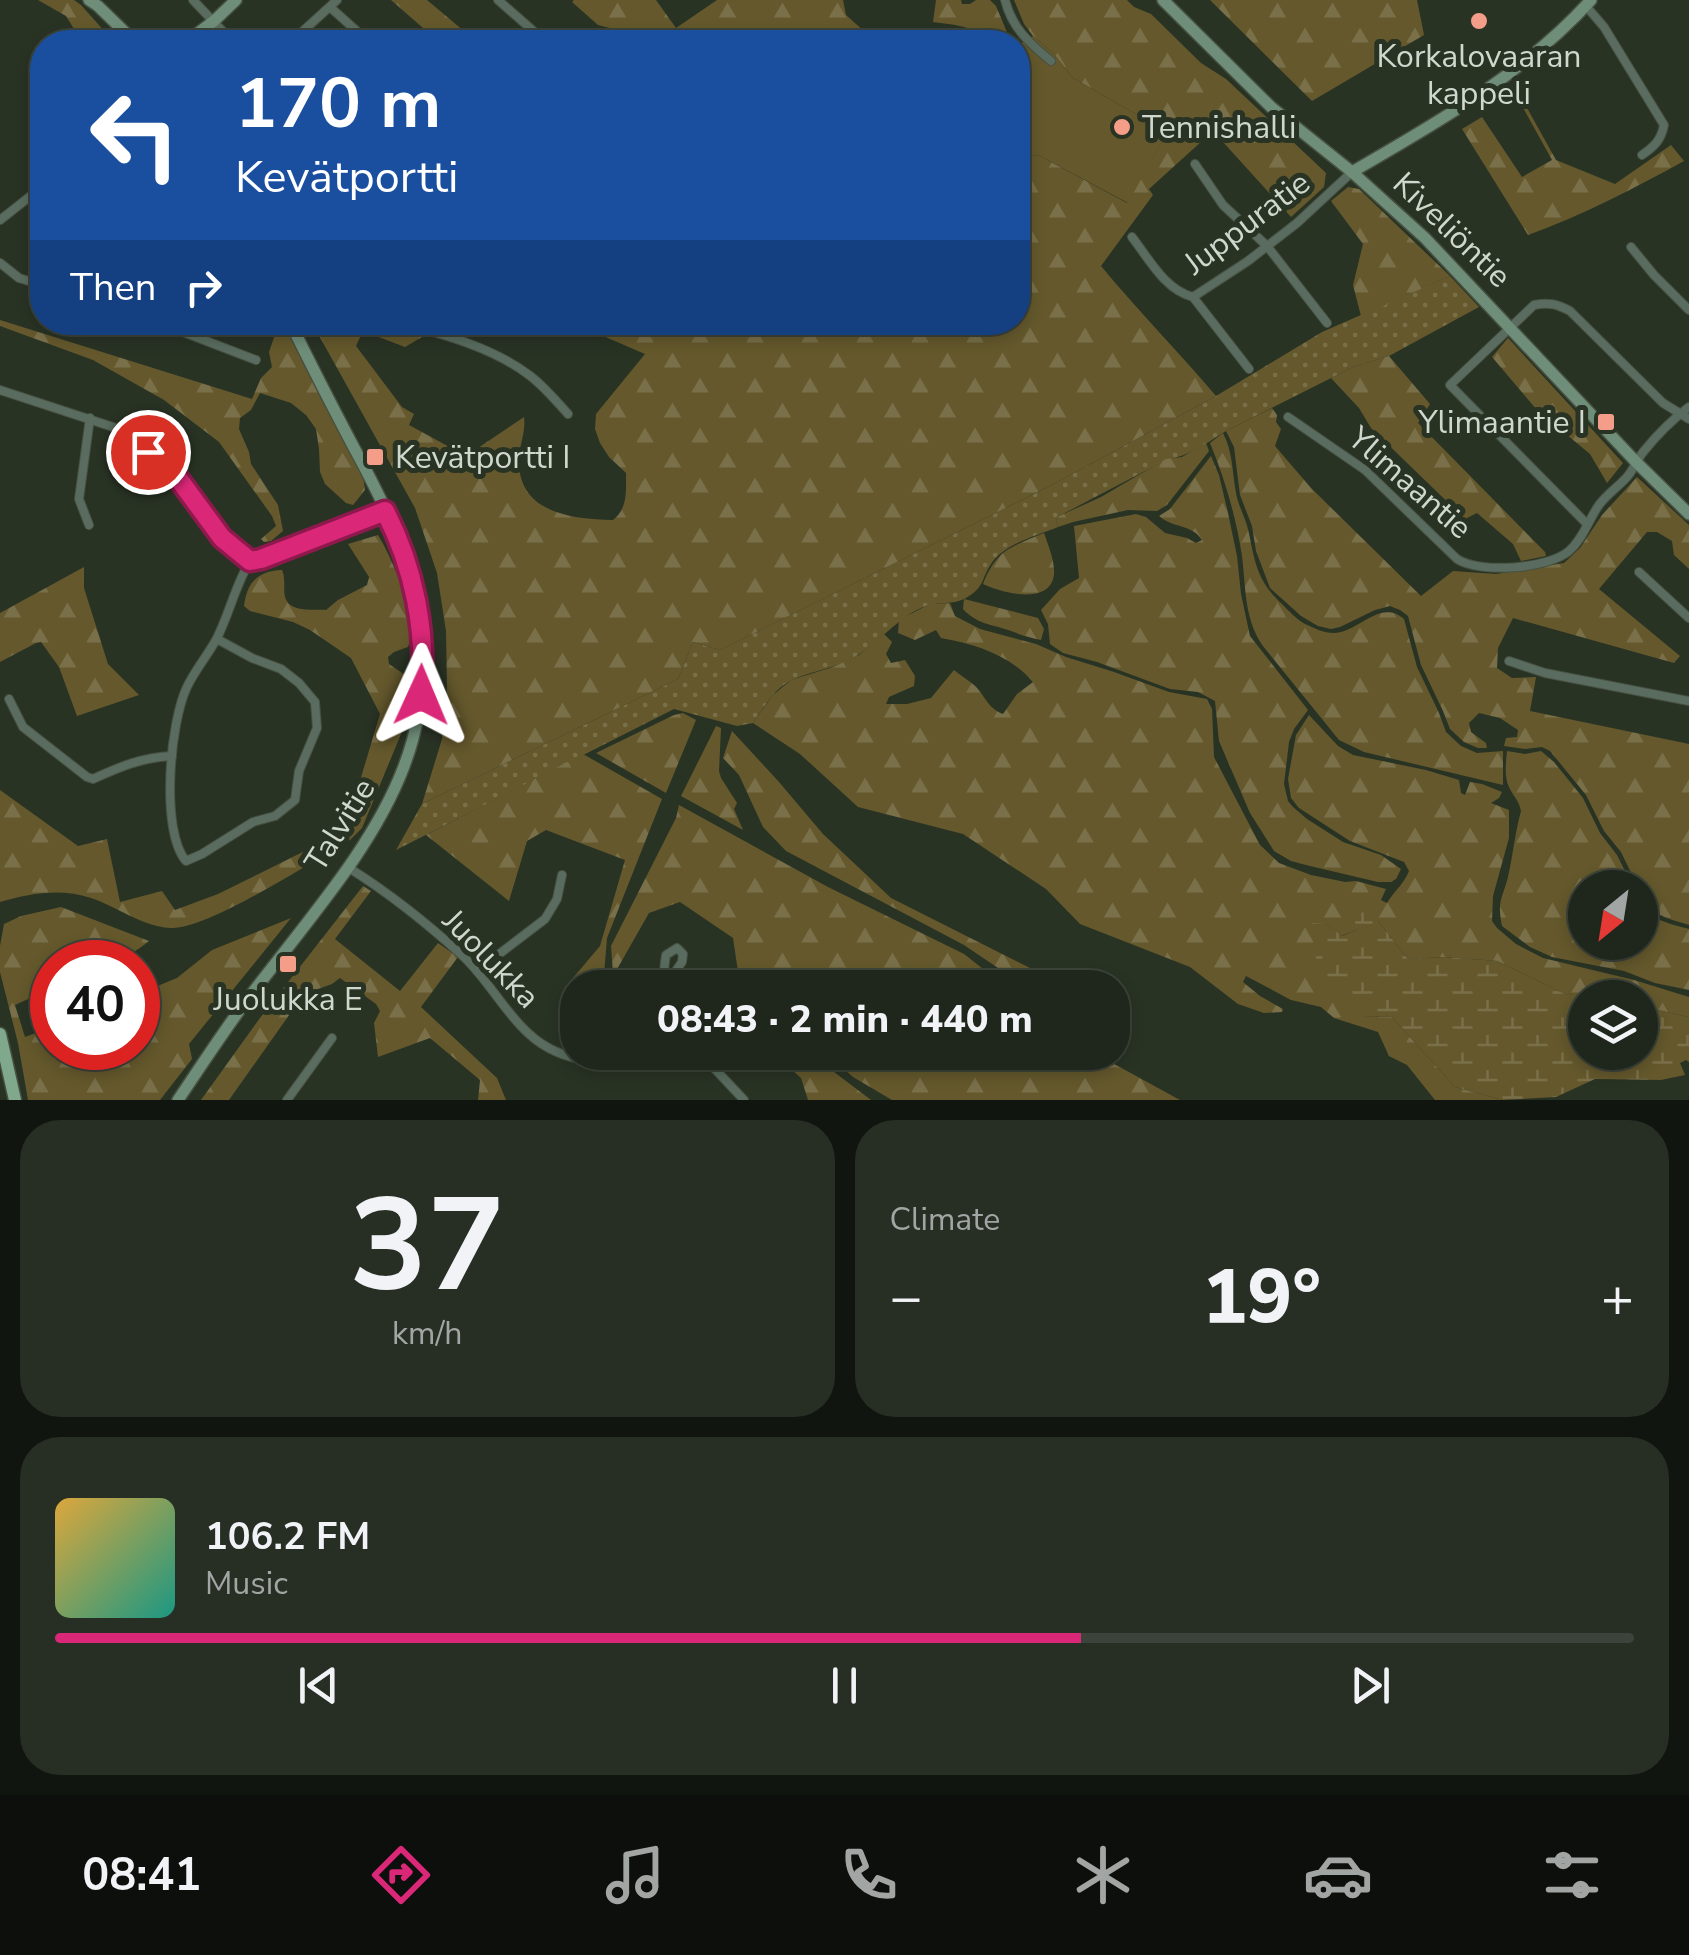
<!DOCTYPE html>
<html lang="en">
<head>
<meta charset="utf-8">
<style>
  body { margin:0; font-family:"Nunito Sans",sans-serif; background:#272e24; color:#f1f3f6; height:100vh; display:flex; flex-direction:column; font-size:38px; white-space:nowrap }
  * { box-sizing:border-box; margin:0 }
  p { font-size:32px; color:#a1a5a3 }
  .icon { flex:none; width:55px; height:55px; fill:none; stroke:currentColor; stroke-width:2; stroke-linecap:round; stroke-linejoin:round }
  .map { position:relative; height:1100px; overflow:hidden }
  .side { display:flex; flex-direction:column; gap:20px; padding:20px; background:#11150f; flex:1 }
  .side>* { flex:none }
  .guide { position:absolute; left:30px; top:30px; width:1000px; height:305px; border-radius:40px; box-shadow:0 5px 15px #0003,0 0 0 2px #3c433a; background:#1a4fa0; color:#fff; overflow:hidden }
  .needle { width:65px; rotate:210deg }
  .tools { position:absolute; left:1568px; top:870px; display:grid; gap:20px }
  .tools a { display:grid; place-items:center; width:90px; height:90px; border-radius:50%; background:#1f261b; box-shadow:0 5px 15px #0003,0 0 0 2px #3c433a; font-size:50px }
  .speed { position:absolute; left:30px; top:940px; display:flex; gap:20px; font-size:50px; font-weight:700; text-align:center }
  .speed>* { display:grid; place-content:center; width:130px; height:130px; border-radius:50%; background:#1f261b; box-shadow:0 5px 15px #0003,0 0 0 2px #3c433a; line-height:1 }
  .speed .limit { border:15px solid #d22; background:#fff; color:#111 }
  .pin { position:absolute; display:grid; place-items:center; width:85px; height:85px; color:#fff; margin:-42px; border:5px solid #fff; border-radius:50%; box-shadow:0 2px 10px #0007 }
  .me { position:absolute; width:110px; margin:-55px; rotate:1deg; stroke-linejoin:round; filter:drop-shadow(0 0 8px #0008) }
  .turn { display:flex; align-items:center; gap:35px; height:210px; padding:0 40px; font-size:45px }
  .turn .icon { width:130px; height:130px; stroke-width:2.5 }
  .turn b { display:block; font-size:70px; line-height:85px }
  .then { display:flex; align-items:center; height:95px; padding:0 40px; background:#0003; gap:20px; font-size:38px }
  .big { font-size:75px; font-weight:800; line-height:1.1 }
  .side .card { flex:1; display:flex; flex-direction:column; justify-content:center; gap:15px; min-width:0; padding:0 35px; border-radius:40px; background:#272e24 }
  .side .dial { align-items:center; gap:0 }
  .dial b { font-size:130px; line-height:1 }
  .song { display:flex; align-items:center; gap:30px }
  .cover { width:120px; height:120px; border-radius:15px; background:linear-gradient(135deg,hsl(40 70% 55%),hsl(170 70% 35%)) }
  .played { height:10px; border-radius:5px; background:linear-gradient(90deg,#db2777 65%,#3c433a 65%) }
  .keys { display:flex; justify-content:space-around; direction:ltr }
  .heat { display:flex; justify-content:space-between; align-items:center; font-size:55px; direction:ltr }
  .side .tiles { flex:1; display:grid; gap:20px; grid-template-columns:1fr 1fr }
  .card:last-child { grid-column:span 2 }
  .trip { position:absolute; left:560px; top:970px; width:570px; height:100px; border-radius:40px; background:#1f261b; box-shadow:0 5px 15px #0003,0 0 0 2px #3c433a; font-weight:800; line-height:100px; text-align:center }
  .menu { display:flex; height:160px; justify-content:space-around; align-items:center; background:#0c0f0b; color:#a1a5a3 }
  .menu .icon { width:70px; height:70px }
  .menu .on { color:#db2777 }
  .menu b { font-size:45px; color:#f1f3f6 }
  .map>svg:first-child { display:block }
  .grass { fill:url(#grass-dots) }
  .forest { fill:url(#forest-firs) }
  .wetland { fill:url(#wetland-marsh) }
  .park { fill:#64582c }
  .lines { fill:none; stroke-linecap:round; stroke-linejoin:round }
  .street-casing { stroke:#475142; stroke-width:10 }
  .secondary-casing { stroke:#475142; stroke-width:14 }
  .primary-casing { stroke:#475142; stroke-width:15 }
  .street { stroke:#596c5f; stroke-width:8 }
  .secondary { stroke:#6f8e79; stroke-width:11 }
  .primary { stroke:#7fa88d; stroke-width:12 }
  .route-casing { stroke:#8e194d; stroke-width:25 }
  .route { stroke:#db2777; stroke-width:18 }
  .poi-dot { fill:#f49e89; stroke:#293324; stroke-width:4 }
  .labels { text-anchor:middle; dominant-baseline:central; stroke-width:10; stroke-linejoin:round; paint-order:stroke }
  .poi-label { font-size:32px; fill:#d0d7cd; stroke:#293324 }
  .street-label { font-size:32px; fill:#d0d7cd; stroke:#293324 }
</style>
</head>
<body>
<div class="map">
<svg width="1689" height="1100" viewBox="0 0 1689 1100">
  <defs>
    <pattern id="grass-dots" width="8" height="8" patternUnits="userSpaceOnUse" patternTransform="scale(2.5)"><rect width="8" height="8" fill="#64582c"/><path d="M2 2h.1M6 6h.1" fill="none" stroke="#796f49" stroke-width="1.8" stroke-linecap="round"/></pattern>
    <pattern id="forest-firs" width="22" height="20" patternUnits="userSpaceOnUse" patternTransform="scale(2.5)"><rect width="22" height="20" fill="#64582c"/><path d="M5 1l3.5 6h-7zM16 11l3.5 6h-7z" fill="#796f49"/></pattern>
    <pattern id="wetland-marsh" width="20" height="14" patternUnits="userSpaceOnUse" patternTransform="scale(2.5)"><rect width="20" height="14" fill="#64582c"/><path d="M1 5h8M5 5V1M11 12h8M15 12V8" fill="none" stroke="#796f49"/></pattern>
  </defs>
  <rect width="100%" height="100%" fill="#293324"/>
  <path class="grass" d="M1450,276L1479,307L1389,356L1353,367L1226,431C1207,443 1189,456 1166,460L1059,516L1056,520L1058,527C1036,536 1004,544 991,564C981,579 985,588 964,599C952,605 938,601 926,606C899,616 883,639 858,655C838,668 815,670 794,679C775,687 764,707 753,723L737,726L674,709L396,850L422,804L678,679L693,642L720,650L1046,488L1216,396L1322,332Z"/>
  <g class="forest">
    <path d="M38,0H74L81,5L114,42H82L66,16Z"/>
    <path d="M391,0H427L477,42H439Z"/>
    <path d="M574,0H656L676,28L717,0H843L846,15L876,42H664L598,25L572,2Z"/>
    <path d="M936,0H961L962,4H970L976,0H990L996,6L1011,42H988C974,25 954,25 933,22Z"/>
    <path d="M1014,0H1127L1134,7L1151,14L1201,63L1226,79L1326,173L1324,187L1291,217L1213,131L1149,189L1153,195L1101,266C1138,311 1179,352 1216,396L1046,488L720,650L693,642L678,679L422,804L442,739L447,688L446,631L437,573L415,508L312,323H385L422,337L405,347L363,331L356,346L402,407L414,414L409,425L466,456L524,417C526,431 520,443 519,457C516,513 571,519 613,520C628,508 626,492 626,473L609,457L600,443L595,429L596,414L645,354L573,323L1018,322V145L1030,155L1040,156L1127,203L1167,132L1073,78L1053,53L1033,36L1024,24Z"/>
    <path d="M1210,0H1417L1424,35L1312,101Z"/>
    <path d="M1517,90L1556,160L1615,184L1671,145L1684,161C1633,189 1583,215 1528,235L1462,129L1482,117L1522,177L1552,160L1516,95Z"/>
    <path d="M1348,187L1359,189L1450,276L1361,316L1353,285L1363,244L1331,201Z"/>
    <path d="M0,320L252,399L261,378L272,367L269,352L278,326L275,323H283L363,476L365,490L353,505L346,503L325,484L320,472L319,449L316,429L306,415L291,403L260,393L251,410L240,418L239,429L249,452L251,464L278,505L283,531L271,541L264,542L261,539L276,526L272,516L219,442L164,400L93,360L0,326Z"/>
    <path d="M1508,338L1623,463L1607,483L1590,454L1537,410L1492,357Z"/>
    <path d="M1389,356L1430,404L1418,423L1545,552L1546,556L1521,561L1513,544L1477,513L1465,519L1371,428L1359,408L1331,378L1353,367Z"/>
    <path d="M1272,408L1277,415L1276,422L1281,429L1275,446L1311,488L1421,596L1453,571L1496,574L1564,563L1580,548L1602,515L1637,477L1689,525V569L1674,555L1672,541L1657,532H1647L1599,589L1680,656L1674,663L1513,618L1498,648L1497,668L1512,678L1536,677L1530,711L1689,744V925C1664,917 1647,915 1640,888L1638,887L1621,852L1604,831L1586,795L1550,751L1542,747L1525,749L1504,746L1506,738L1517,737L1518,730L1500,718L1479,713L1469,723L1471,732L1486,743L1487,748H1478L1464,742L1450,729L1443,711L1421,665L1408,616L1400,610L1390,606L1375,610L1340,627L1331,629L1318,626L1301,616L1270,588L1256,551L1252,526L1240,495L1234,447L1226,431Z"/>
    <path d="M1223,433C1233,452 1232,472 1236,493C1238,505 1245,517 1248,529C1255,561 1256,580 1282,604C1289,611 1296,619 1305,624C1314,628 1323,633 1334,633C1359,632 1380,598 1404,619L1417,667L1439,713L1446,732L1461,746L1477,753L1503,751V785L1364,752L1339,740L1263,646C1244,619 1246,588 1242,556C1236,517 1225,479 1210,443Z"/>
    <path d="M1206,443L1209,451L1167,505L1157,511L1128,510L1073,522L1058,527L1056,520L1059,516L1101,497L1166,459L1182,457Z"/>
    <path d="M1211,456L1219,475L1228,513L1237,556L1241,594L1250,636L1308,710L1294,729L1289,742L1284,784L1288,801L1293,807L1307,819L1343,842L1381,855L1401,869L1396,879L1391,882H1378L1306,865L1291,861L1274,851L1250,813L1219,741L1215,701L1198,692L1170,689L1097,662L1063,653L1050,644L1048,624L1041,610L1060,589L1079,578L1074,526L1136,514L1146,517L1165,533L1187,538L1196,543L1202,540C1192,524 1172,528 1159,516L1170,509Z"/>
    <path d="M1044,533C1048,545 1055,561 1054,574C1051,606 1002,593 983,584C997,549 1011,547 1044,533Z"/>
    <path d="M378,535C392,558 420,621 408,647L394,652L388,657L389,664L411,679V710L362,828L350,840C314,860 206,931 170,928C141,926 118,907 91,898C61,888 31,893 0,902V790L78,846L107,839L120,902L162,891L175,910L218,894L343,832L347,824L380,714L351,658L310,630L293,622L250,611L244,606C247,583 257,571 282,570C286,580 283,587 285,597C290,613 312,609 326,610L338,600L367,585L369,577L348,544Z"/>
    <path d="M84,567V588L108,664L139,695L77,716L59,667L41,642L36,643L0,662V613Z"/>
    <path d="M964,599L1038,618L1044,629L1041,640C1030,638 1019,634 1008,630C990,624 977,624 963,609Z"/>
    <path d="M950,603L955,616L980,629L1036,644L1066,657L1114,672L1169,692L1207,699L1212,709L1214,757L1260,845L1279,863L1311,875L1345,882L1356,881L1386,889L1381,900L1387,903C1394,891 1404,884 1409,871L1404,862L1350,841L1299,808L1291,798L1288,779L1296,735L1309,715L1338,746L1353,755L1426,770L1459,780L1461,793L1465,795L1470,782L1482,784L1502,792L1499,798L1491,803L1509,810V838L1493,896L1492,921L1497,928L1516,944L1543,958L1634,980L1689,997V1017L1640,1006V998H1600L1565,994L1497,961L1444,957L1408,959L1378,921L1341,936L1326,924L1363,1016L1392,1017L1455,1087L1503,1100H1435L1407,1065L1389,1056L1378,1032L1334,1018L1321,1007L1291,1000L1246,976L1243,982L1260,996L1283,1009L1282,1012L1264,1013L1238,1004L1190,967L1080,924L1046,889L963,834L858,807L800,754L753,723L772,696L791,680L833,667L859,655L884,634L892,642L886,654L891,663L905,660L915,676L914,686L889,697L886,704H907L931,698L954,670C960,675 968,680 974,685C986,696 986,707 1003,714L1017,694L1033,682C1010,655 975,644 941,638L936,630L915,640L898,633L899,620L930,604Z"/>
    <path d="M683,713L696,720L666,793L596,753L674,715Z"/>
    <path d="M716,726L721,728L719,771L721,778L737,803L734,809L743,830L681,796Z"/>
    <path d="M732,731L779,782L823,834L891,898L1056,981L1050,987H1026L964,945L786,851L763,827L739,775L723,758Z"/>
    <path d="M1507,751L1525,754L1541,751L1554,762L1583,798L1600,833L1617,855L1633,887L1585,888V942H1640V902C1649,920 1671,924 1689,929V990L1655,983L1624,971L1552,957L1530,947L1502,926C1497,900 1502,900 1508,877C1513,855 1515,833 1521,811C1519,800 1513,796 1509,787C1504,777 1506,762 1507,751Z"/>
    <path d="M583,754L662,799L607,938L603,987H591L573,978L600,946L625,860L546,830L527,841L509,901L426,835Z"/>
    <path d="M679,805L828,887L964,954L1006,987H756L745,978H739L733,938L680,902L649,913L616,971L620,987H614L611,946L676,818Z"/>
    <path d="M363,886L371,891L335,939L400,991L438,943L458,957L421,1007L497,1078L506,1100H478L480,1080L430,1038L378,1057L374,1023L380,1011L376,1004L340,978L332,984L304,994L229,1100H201L260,1018Z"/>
    <path d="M61,907L149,941C119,967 89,962 52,962V988L15,1005L25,1037L52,1027V1048H138V994L177,978L212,950L291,918L189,1044L192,1059L160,1100H28L18,1043L0,972V946L4,924L21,916Z"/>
    <path d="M773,1053H809L871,1100H808L801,1078Z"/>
    <path d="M826,1053H1094L1180,1100H892L853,1077Z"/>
  </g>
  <path class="wetland" d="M1355,907L1378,921L1408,959L1444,957L1497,961L1565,994L1600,997L1585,998V1052H1640V1006L1689,1017V1062L1686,1060L1680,1063L1685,1075L1661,1080L1595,1079L1556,1097L1503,1100L1455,1087L1392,1017L1363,1016L1330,990L1315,955L1312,923L1326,924L1342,936L1358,929L1353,917Z"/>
  <path class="park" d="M1033,36L1053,53L1073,78L1167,132L1128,203L1040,156L1030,155L1018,145V45Z"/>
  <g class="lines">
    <defs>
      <g id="street">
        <path d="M193,0L233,42"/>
        <path d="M498,0L546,42"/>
        <path d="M1005,0C1012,28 1029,43 1051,61"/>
        <path d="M1586,6L1604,27L1664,125C1661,140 1655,146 1642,155"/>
        <path d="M331,8L369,42"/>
        <path d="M291,42L337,0"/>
        <path d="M1195,164L1223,205L1267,246L1327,323"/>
        <path d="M0,220L42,187"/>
        <path d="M1132,237C1149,259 1165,290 1193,297L1248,261L1297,223L1352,172"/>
        <path d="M1631,247L1654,275L1689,310"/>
        <path d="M0,263L19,278L42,285"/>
        <path d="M1193,297L1249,369"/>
        <path d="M157,322L256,360"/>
        <path d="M398,322C442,334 492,347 529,375C544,386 556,401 568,414"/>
        <path d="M0,390L122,430L175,474L223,538L250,561"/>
        <path d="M1288,417L1365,470L1457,559C1480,574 1548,569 1569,551C1583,539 1589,519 1599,505C1607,494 1618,487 1627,477C1634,469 1637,459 1644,451C1657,435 1673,419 1689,407"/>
        <path d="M1587,524L1450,385L1534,305C1549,302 1557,304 1570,311L1663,403L1689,419"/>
        <path d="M89,525L79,499L90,418"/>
        <path d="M250,561L261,559L385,511"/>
        <path d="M1639,572L1689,618"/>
        <path d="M217,639L252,658L281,669L299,683L315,702L317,728L299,771L295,800L275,816L253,822L202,854L186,861C160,831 170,722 187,687C195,670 207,656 216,640C229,615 235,586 250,561"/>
        <path d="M1509,661L1545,673L1689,701"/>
        <path d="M9,699L23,727L87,777L93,779C119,767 143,757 172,756"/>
        <path d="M349,868C389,893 429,925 464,957C488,980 504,1011 528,1033C564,1067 621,1068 665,1052"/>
        <path d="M477,971L545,919L557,899L562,875"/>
        <path d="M666,985L682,962L683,954L677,948L666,955C664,968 663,975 667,988"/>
        <path d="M699,1052L744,1100"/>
        <path d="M287,1100L332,1038"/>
      </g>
      <g id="secondary">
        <path d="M89,0L98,6L135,42"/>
        <path d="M1163,0L1271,107L1352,172L1425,238L1636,462L1689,514"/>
        <path d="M186,42L214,21L236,0"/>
        <path d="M1352,172C1437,123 1525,73 1591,0"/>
        <path d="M178,1100C201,1066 223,1032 247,1000C360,851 471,748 401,546C388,511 370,477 352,444C331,404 310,363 290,322"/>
      </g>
      <path id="primary" d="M0,1034L15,1100"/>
    </defs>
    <use href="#street" class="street-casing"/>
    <use href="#secondary" class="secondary-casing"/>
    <use href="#primary" class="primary-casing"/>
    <use href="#street" class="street"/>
    <use href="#secondary" class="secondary"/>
    <use href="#primary" class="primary"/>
  </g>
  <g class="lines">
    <defs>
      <path id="route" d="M148,452L175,474L222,538L250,561L261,559L385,511C414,567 427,632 421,695"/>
    </defs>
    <use href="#route" class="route-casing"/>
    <use href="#route" class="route"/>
  </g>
  <g class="poi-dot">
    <circle cx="1479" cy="21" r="10"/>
    <circle cx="1122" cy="127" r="10"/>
    <rect x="1596" y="412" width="20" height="20" rx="5"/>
    <rect x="365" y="447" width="20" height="20" rx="5"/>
    <rect x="278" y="954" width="20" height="20" rx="5"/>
  </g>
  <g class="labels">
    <g class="poi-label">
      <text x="1479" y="56">Korkalovaaran<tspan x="1479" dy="37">kappeli</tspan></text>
      <text x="1142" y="127" text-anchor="start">Tennishalli</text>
      <text x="1586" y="422" text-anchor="end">Ylimaantie I</text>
      <text x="395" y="457" text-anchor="start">Kevätportti I</text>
      <text x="288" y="999">Juolukka E</text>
    </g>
    <g class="street-label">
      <text transform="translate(1247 223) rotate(-37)">Juppuratie</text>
      <text transform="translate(1452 230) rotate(44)">Kiveliöntie</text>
      <text transform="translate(1410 483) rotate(41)">Ylimaantie</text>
      <text transform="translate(340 825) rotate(-58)">Talvitie</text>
      <text transform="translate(491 959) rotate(46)">Juolukka</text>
    </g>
  </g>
</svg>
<div class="tools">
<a><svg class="needle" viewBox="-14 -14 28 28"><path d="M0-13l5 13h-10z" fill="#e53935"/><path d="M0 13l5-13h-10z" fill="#a1a5a3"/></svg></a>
<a><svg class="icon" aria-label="layers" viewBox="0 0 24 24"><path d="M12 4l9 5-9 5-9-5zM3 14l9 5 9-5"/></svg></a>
</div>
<div class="speed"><div class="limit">40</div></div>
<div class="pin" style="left:148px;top:452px;background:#d93025"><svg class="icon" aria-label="arrive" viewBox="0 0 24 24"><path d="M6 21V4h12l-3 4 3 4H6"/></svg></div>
<svg class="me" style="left:421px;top:695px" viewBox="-20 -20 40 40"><path d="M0-17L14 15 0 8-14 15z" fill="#db2777" stroke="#fff" stroke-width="4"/></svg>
<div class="trip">08:43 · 2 min · 440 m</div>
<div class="guide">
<div class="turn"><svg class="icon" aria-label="left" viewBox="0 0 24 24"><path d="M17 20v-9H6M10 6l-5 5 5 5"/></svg><div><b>170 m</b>Kevätportti</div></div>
<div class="then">Then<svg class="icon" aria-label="right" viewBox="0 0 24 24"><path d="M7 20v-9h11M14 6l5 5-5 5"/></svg></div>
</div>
</div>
<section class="side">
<div class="tiles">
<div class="card dial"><b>37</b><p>km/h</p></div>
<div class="card"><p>Climate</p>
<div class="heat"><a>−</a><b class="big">19°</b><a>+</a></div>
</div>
<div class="card">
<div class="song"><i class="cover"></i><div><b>106.2 FM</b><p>Music</p></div></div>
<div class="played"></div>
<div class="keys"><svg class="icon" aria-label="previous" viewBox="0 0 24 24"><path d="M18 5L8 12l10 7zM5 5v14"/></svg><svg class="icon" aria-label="pause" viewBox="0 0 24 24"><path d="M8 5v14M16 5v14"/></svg><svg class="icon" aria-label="next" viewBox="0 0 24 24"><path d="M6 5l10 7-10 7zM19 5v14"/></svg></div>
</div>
</div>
</section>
<nav class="menu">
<b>08:41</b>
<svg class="icon on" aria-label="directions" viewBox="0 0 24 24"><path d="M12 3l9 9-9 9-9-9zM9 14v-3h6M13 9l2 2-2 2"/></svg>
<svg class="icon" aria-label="music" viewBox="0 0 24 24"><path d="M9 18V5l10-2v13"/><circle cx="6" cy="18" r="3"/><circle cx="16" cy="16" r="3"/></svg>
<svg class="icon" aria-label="phone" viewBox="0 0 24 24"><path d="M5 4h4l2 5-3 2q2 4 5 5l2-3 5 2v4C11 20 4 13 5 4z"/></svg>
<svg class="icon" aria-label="climate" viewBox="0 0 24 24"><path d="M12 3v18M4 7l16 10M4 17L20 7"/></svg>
<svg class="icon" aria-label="car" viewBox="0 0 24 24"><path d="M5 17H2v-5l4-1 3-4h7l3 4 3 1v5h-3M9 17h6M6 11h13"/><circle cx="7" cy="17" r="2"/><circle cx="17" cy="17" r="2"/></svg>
<svg class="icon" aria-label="filters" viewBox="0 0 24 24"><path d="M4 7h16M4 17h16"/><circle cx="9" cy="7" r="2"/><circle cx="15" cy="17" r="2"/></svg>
</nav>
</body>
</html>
